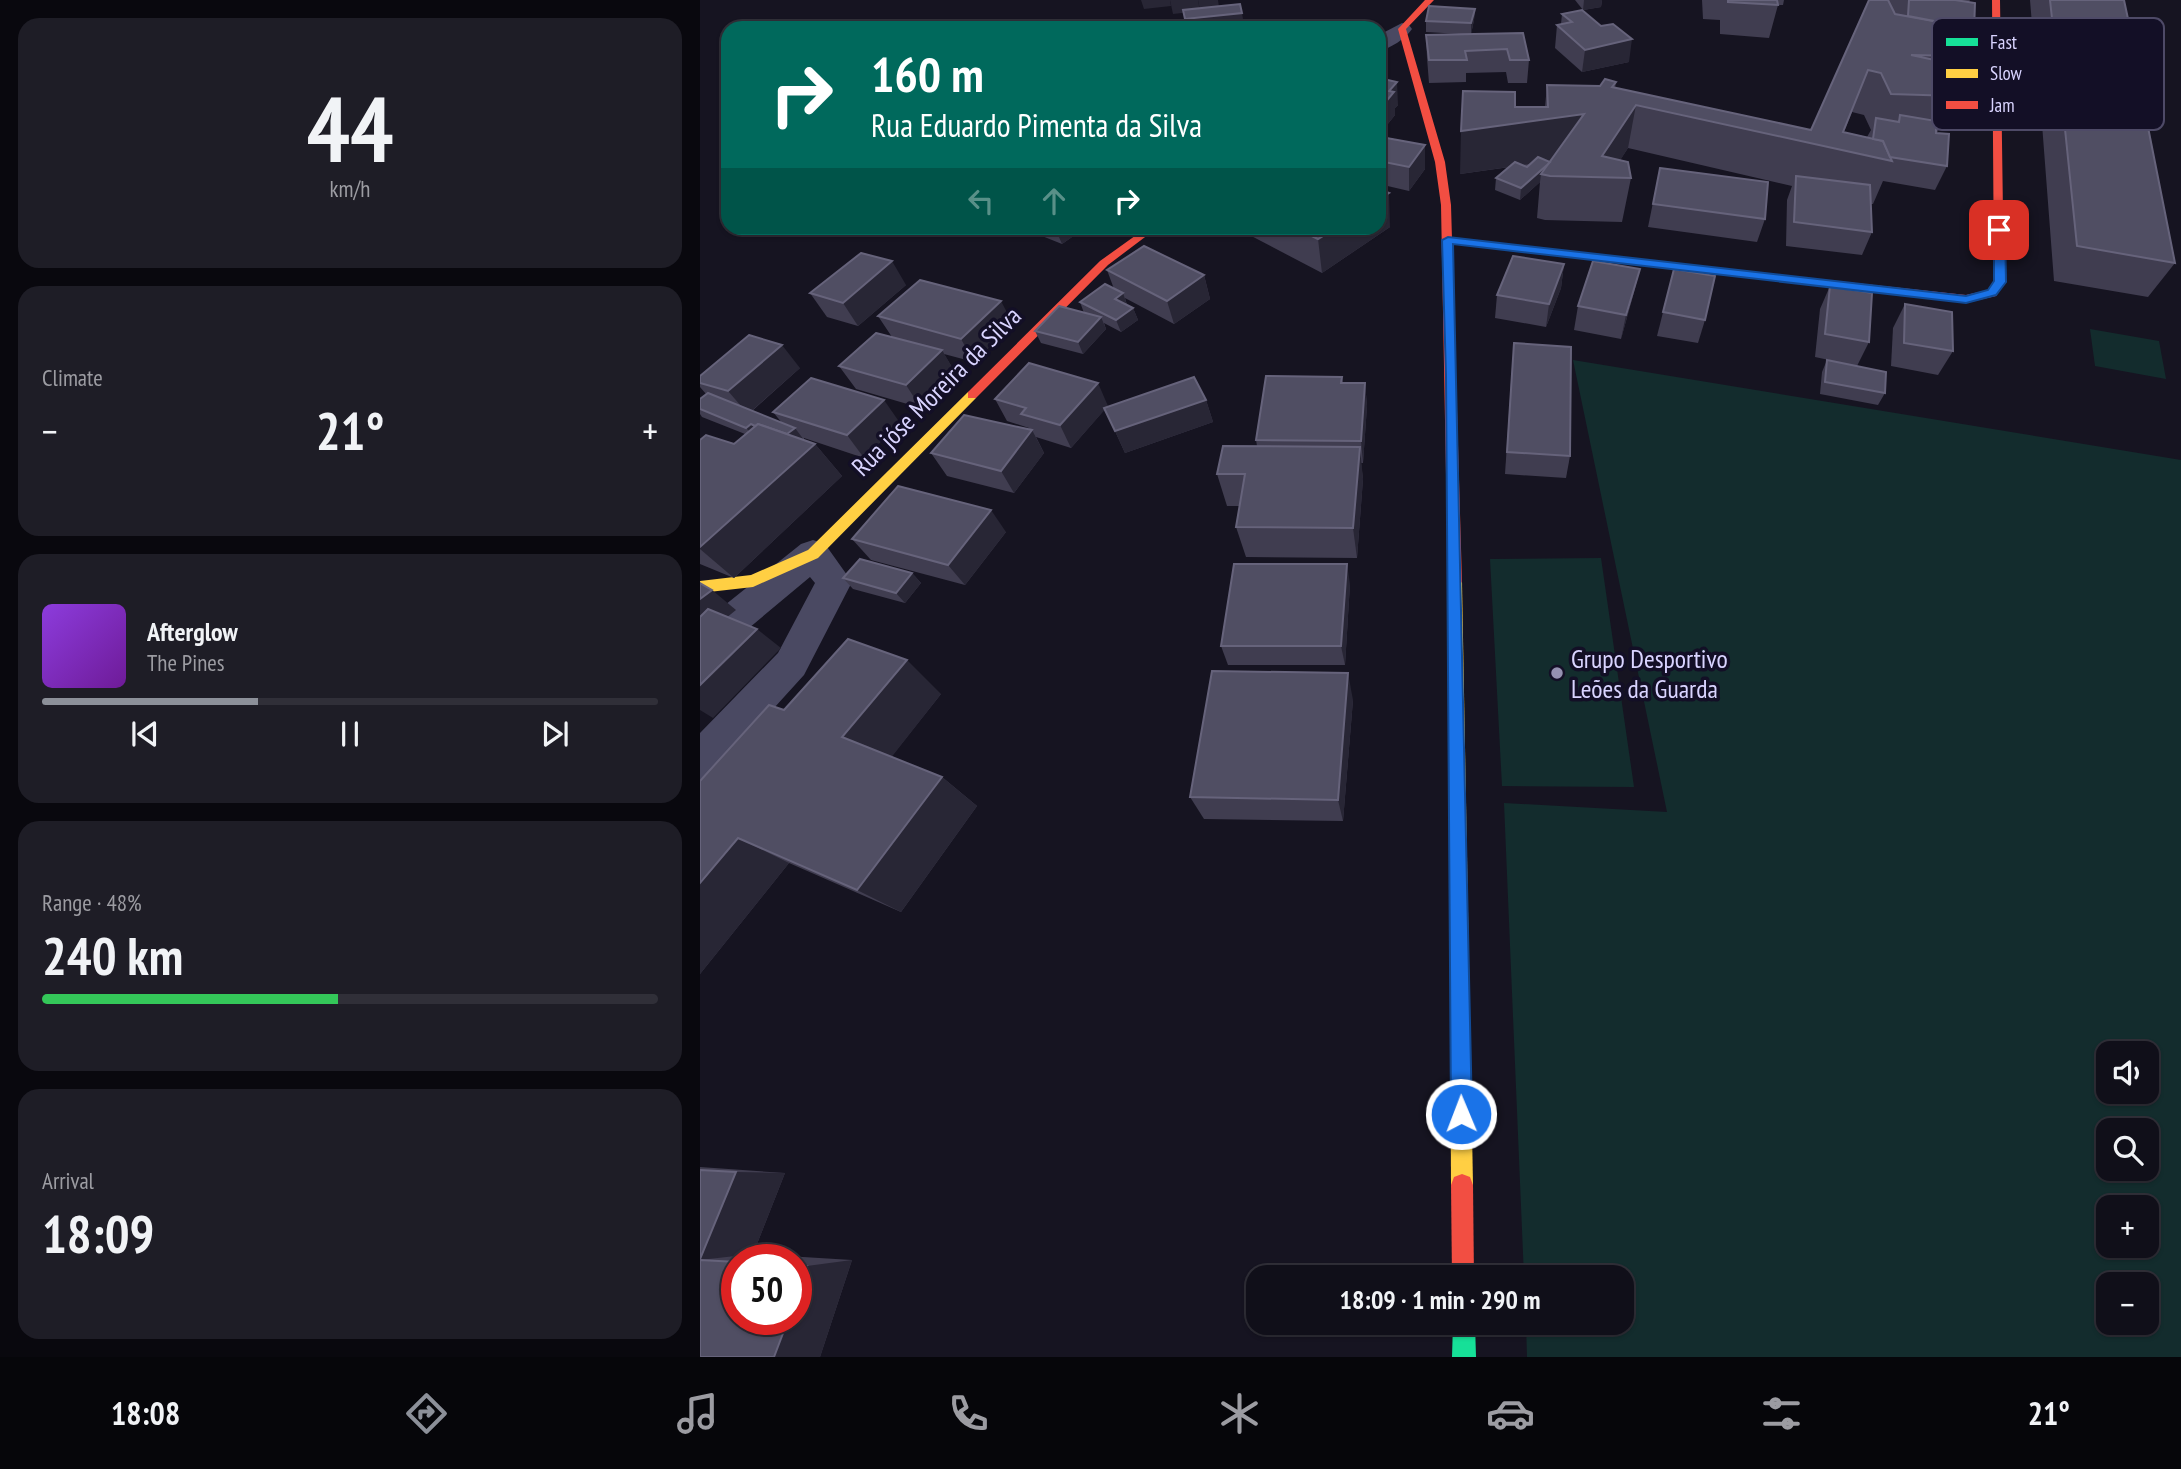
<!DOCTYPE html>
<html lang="en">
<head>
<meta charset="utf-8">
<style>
  body { margin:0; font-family:"PT Sans Narrow",sans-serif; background:#1e1d26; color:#f1f3f6; height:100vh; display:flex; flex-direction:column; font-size:26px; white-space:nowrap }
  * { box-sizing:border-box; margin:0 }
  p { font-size:23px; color:#9c9ca2 }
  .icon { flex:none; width:38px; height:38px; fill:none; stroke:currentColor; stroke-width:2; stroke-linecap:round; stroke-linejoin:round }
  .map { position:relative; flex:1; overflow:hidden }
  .side { display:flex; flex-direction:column; gap:18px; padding:18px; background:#09080e; width:700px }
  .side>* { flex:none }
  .top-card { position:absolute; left:21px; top:21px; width:665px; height:214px; border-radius:21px; box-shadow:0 2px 5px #0004,0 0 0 2px #302f38; background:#00695c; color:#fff; overflow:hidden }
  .fabs { position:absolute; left:1396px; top:1041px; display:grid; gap:14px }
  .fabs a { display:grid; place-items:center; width:63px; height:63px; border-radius:14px; background:#100f19; box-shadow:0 2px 5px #0004,0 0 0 2px #302f38; font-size:35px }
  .speed { position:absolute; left:21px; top:1244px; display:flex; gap:14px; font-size:35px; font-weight:700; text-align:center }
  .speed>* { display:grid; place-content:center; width:91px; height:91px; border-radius:50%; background:#100f19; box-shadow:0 2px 5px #0004,0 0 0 2px #302f38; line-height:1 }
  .speed .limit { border:10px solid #d22; background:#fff; color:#111 }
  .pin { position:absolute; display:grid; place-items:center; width:60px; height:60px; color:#fff; margin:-30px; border-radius:14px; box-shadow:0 4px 10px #0006 }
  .me { position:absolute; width:77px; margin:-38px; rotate:359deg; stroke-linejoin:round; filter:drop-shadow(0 0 5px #0008) }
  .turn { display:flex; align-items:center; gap:24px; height:147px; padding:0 35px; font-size:32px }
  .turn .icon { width:91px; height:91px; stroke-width:2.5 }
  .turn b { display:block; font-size:49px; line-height:60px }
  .lanes { display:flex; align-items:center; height:66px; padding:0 35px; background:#0003; justify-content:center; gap:35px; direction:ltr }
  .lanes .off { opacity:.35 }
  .big { font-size:52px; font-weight:700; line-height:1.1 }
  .side .card { flex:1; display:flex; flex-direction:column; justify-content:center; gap:10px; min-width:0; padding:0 24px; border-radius:21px; background:#1e1d26 }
  .side .dial { align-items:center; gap:0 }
  .dial b { font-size:91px; line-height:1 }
  .song { display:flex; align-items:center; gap:21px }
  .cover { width:84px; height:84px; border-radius:10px; background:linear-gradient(135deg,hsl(270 70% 55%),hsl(280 70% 35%)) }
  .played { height:7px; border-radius:4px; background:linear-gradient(90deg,#8c9099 35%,#302f38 35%) }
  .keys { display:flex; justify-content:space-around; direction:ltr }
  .heat { display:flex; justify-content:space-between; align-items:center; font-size:38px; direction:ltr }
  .charge { height:10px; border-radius:5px; background:linear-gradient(90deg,#34c759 48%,#302f38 0) }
  .trip { position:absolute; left:546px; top:1265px; width:388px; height:70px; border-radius:21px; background:#100f19; box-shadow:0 2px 5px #0004,0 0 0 2px #302f38; font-weight:700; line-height:70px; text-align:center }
  .dock { display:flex; height:112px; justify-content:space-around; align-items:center; background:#06060a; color:#9c9ca2 }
  .dock .icon { width:49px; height:49px }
  .dock .active { color:#8c9099 }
  .dock b { font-size:32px; color:#f1f3f6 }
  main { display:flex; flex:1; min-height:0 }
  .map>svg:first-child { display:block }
  .green { fill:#132c2d; fill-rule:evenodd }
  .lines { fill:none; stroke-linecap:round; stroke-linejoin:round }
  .street { fill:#4a4962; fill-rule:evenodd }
  .fast { fill:#16e098; fill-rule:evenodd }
  .slow { fill:#ffcf43; fill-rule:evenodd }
  .jam { fill:#f24e42; fill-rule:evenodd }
  .wall { fill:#403d50; fill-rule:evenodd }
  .shaded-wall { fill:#282635 }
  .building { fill:#504e63; stroke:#66637b; stroke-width:2 }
  .route { fill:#1a73e8; stroke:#114b97; stroke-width:2 }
  .poi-dot { fill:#9591b1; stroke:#130f26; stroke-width:2.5 }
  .labels { text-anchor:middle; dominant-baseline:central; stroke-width:7; stroke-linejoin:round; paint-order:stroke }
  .street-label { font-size:26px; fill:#d9d4ff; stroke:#130f26 }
  .poi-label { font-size:26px; fill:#d9d4ff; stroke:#130f26; text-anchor:start }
  .key { fill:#130f26; stroke:#4e4a67; stroke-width:2 }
  .key-label { font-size:19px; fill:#d9d4ff }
</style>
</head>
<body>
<main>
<section class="side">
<div class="card dial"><b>44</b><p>km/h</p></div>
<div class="card"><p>Climate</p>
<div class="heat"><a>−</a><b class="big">21°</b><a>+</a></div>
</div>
<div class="card">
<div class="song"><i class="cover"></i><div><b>Afterglow</b><p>The Pines</p></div></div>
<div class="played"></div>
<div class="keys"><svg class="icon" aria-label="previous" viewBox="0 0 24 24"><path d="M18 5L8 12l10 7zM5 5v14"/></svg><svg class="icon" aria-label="pause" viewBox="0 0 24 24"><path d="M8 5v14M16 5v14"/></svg><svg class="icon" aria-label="next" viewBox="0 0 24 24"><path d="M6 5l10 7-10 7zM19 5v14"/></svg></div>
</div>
<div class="card"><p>Range · 48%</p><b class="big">240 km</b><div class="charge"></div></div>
<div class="card"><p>Arrival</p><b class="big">18:09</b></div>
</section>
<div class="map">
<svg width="1481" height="1357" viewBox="0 0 1481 1357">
  <rect width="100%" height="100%" fill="#161421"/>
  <g class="green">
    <path d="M1390,329L1459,341L1466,379L1395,366Z"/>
    <path d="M873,360L1481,460V1357H827L826,1323H922V1278L824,1277L804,803L967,812ZM1409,1054H1447V1092H1409ZM1409,1130H1447V1169H1409ZM1409,1208H1447V1246H1409ZM1409,1284H1447V1323H1409Z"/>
    <path d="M901,558L934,787L802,786L790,559Z"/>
  </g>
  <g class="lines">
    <g class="street">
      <path d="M702,23L709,25L712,29C705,39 691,48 679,51V35Z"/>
      <path d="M113,540L125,544L152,582L104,675L14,774L0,780V733L78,653L115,583L110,577L13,658L0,663V625L101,544Z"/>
    </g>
    <g class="fast">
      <path d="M748,237L1100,277L1106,280L1100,283L744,242V238Z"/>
      <path d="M753,1323H775L776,1357H752Z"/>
    </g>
    <g class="slow">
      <path d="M272,391L276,392V398L118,558L53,587L0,593V581L51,575L108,550L268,392Z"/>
      <path d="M755,576L762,582L773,1185L770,1193L762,1196L754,1193L751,1185L748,582Z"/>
    </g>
    <g class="jam">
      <path d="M725,0H734L706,29L745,162L751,205L762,582L755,588L748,582L741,205L735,162L698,29Z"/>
      <path d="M1292,0H1300L1304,284L1296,296L1266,303L1096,282V278L1100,277L1266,295L1288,290L1294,282Z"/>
      <path d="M446,228H457L408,265L276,398H268V392L400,261Z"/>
      <path d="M762,1174L770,1177L773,1185L774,1278H752L751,1185L754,1177Z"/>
    </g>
  </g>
  <g class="wall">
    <path d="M875,0H902L901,7L883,10Z"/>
    <path d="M1002,0H1084L1083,5H1078L1069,38L1020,34V20L1003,19Z"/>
    <path d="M1169,0H1270L1269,2L1274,31L1259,64L1255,96L1237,133L1247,166L1235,190L1183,181L1173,204H1171L1172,232L1162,255L1086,246L1087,200L1092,186L928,148L920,160L931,178L922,222L845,220L837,218L840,182L820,200L795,190L796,178L810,167L760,174L815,107H845L847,85L900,86L916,82L915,88L1111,130ZM1152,112L1164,115L1171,130L1167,137L1144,132Z"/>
    <path d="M1330,0H1424L1440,75L1425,99L1475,263L1448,297L1354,281L1342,124L1355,100L1338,97Z"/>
    <path d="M775,9L774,20L771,34L829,60L827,83H808L806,72L766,73V82L729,83L727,58L726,35L761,34L726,32V21Z"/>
    <path d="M862,14L929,62L882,72L855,48L857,25L861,24Z"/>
    <path d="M679,78L698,105L695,108V115L683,130L684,137L725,145V169L709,191L679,184Z"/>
    <path d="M960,168L1065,219L1057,242L948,227Z"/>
    <path d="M690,227L622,273L536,228H679Z"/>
    <path d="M322,228H385L362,244Z"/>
    <path d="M864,264L861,288L846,327L795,318L797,295Z"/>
    <path d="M940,269L934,292L921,339L874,330L878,306Z"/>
    <path d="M974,269L1005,320L998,343L957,336Z"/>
    <path d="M407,270L504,275L510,299L474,324L425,298L427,305L433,308L438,320L421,332L404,323L406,329L383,354L341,343L335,331L384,313L380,302L414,289Z"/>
    <path d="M206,285L158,326L127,317L110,293Z"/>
    <path d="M1130,286L1169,342L1157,366L1115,357L1120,309Z"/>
    <path d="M1205,304L1253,351L1238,375L1191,366L1193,328Z"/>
    <path d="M178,316L313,324L274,362L244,354L256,374L221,408L156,389L139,366L192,337Z"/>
    <path d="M1127,360L1185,393L1178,405L1120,394L1122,372Z"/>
    <path d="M812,367L870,456L866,478L805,474Z"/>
    <path d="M100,368L52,411L82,423L73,412L200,423L164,458L104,438V440L115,444L142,476L34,578L0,564V440L34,444L45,434L2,417L0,414V399L6,394L0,387V376Z"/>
    <path d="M642,377L643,383H665L667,406L663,463H661L663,479L657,558L546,557L536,527L540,506H527L517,474L557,446L556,440Z"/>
    <path d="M295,399L408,406L407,407L506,400L513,422L425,453L405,409L371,448L336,437L344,453L314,493L247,476L231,453L330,430L329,428L307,421Z"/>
    <path d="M306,532L265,585L171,560L152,539Z"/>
    <path d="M212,573L221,583L205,603L153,589L143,578Z"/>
    <path d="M650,584L645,665H528L521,646Z"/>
    <path d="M241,694L191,757L242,777L277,806L201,912L89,863L0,974V781L84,710Z"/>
    <path d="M653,700L643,821L504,819L490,797Z"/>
    <path d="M0,1167L85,1173L53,1254L152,1260L120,1357H0ZM37,1260H96V1320H37Z"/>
  </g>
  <g class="shaded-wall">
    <path d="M441,0H470L471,6L444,9Z"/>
    <path d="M470,0H498L500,11L473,14Z"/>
    <path d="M498,0H518L520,14L501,16Z"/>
    <path d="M884,0H902L901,7L883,10Z"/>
    <path d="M775,9L774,20L771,35V23Z"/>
    <path d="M542,13L544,25L510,28H487L485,19Z"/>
    <path d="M932,39L929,62L882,72L885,50Z"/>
    <path d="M697,82L698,105L695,108V115L683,130L685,152L679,159V110L689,91Z"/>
    <path d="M936,105L928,148L909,178L902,156Z"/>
    <path d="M884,114L878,157L760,174L761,131Z"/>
    <path d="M725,145V169L709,191V167Z"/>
    <path d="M851,162L841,174L840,182L820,200L821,188Z"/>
    <path d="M689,193L690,227L622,273L618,239L636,228H679V199Z"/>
    <path d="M355,228H385L362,244Z"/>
    <path d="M192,261L206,285L158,326L143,303Z"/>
    <path d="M864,264L861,288L846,327L849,304Z"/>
    <path d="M940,269L934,292L921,339L926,315Z"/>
    <path d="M504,275L510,299L474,324L467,301Z"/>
    <path d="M423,293L427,305L415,299Z"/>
    <path d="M301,301L313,324L274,362L261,339Z"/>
    <path d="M433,308L438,320L421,332L416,320Z"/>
    <path d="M401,317L406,329L383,354L378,342Z"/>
    <path d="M82,345L100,368L48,414L28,391Z"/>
    <path d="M242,350L256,374L221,408L206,385Z"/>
    <path d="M398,383L408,406L371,448L360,425Z"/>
    <path d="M665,383L667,406L663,463L661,441Z"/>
    <path d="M184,400L200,423L164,458L147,435Z"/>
    <path d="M506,400L513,422L425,453L415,431Z"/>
    <path d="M51,424L61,436L57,439L46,428Z"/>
    <path d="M95,428L104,440L93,449L83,438Z"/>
    <path d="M332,430L344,453L314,493L301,471Z"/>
    <path d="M115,444L142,476L34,578L0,549V547Z"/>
    <path d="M660,447L663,479L657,558L653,528Z"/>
    <path d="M291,510L306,532L265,585L248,565Z"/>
    <path d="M647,564L650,584L645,665L641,646Z"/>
    <path d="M212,573L221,583L205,603L196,593Z"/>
    <path d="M12,590L36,610L0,639V599Z"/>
    <path d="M57,629L81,648L13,718L0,710V685Z"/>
    <path d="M207,660L241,694L183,768L142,737Z"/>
    <path d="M648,673L653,700L643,821L638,800Z"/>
    <path d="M242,777L277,806L201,912L157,890Z"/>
    <path d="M38,838L89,863L0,974V883Z"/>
    <path d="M36,1172L85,1173L53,1254L0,1260Z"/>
    <path d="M152,1260L120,1357H74L88,1320H96V1296L107,1266Z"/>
  </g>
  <g class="building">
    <path d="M1028,0H1077L1078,5L1028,2Z"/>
    <path d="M1169,0H1188L1195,14L1255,25L1265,33L1258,56L1211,55L1263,66L1255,96L1191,94L1181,73L1168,70L1143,132L1183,141L1192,161L936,105L902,156L928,162L931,178L850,176L841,174L884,114L761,131L763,91L815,92V107H848L847,85L900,86L905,79L916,82L912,87L1111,130Z"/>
    <path d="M1208,0H1255L1275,3L1274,31L1260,30L1255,25L1208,16L1209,0Z"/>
    <path d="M1350,0H1424L1440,75L1357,64Z"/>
    <path d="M540,4L542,13L485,19L483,10Z"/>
    <path d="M729,6L775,9L771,23L726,21Z"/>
    <path d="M882,10L901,26L913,24L932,39L885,50L857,25L872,22L862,14Z"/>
    <path d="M823,33L829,60H810L807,49L765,51L767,60H729L726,35Z"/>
    <path d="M679,78L697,82L689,91L694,92L679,110Z"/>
    <path d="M1361,90L1443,102L1475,263L1377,246Z"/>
    <path d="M1200,115L1236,121V133L1249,134L1247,166L1190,157L1183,141L1173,139L1176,118L1199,122Z"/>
    <path d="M681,137L725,145L709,167L679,161V139Z"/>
    <path d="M838,157L850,162L847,165L821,188L796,178L815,162L827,167Z"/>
    <path d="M960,168L1068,182L1065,219L953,204Z"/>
    <path d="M1096,176L1170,185L1172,232L1094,222Z"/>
    <path d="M679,189L689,193L679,199Z"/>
    <path d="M595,228H636L618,239Z"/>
    <path d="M444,246L504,275L467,301L407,270Z"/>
    <path d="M161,253L192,261L143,303L110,293Z"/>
    <path d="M813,256L864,264L849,304L797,295Z"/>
    <path d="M893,261L940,269L926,315L878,306Z"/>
    <path d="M974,269L1015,276L1005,320L963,312Z"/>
    <path d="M220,280L301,301L261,339L178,316Z"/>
    <path d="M405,284L423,293L415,299L433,308L416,320L380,302Z"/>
    <path d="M1130,286L1172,293L1169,342L1125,334Z"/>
    <path d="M1205,304L1252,312L1253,351L1204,343Z"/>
    <path d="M359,306L401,317L378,342L335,331Z"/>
    <path d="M176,333L242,350L206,385L139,366Z"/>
    <path d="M49,335L82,345L28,391L0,383V376Z"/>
    <path d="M814,343L871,347L870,456L807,452Z"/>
    <path d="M1127,360L1186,372L1185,393L1125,382Z"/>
    <path d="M329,363L398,383L360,425L321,414L326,408L295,399Z"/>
    <path d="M566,376L642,377L641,383H665L661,441L556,440Z"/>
    <path d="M494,377L506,400L415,431L404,408Z"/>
    <path d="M111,378L184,400L147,435L73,412Z"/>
    <path d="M8,393L95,428L87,434L58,424L55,426L51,424L46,428L0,409V399Z"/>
    <path d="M264,415L332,430L301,471L231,453Z"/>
    <path d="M58,424L115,444L0,547V440L6,435L34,444Z"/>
    <path d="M523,446L660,447L653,528L536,527L545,474H517Z"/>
    <path d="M198,486L291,510L248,565L152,539Z"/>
    <path d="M160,559L212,573L196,593L143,578Z"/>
    <path d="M534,564H647L641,646H521Z"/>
    <path d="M0,583L12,590L0,599Z"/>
    <path d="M8,609L57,629L0,685V617Z"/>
    <path d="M148,639L207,660L142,737L242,777L157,890L38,838L0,883V781L69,705L84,710Z"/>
    <path d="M512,671L648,673L638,800L490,797Z"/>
    <path d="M0,1170L36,1172L0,1259Z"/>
    <path d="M0,1260L37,1262V1320H88L74,1357H0Z"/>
    <path d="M96,1266H107L96,1296Z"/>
  </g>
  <path class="route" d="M1299,227L1305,230L1306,282L1296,295L1266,303L753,244L772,1114L769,1121L761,1124L754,1121L751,1114L746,376L742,240L748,237L1266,296L1288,290L1294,281V230Z"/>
  <circle class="poi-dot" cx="857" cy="673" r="7"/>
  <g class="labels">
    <g class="street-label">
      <text transform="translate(236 391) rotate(-45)">Rua jóse Moreira da Silva</text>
    </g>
    <g class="poi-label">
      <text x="871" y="658">Grupo Desportivo<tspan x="871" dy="30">Leões da Guarda</tspan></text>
    </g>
  </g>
  <rect x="1232" y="18" width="232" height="112" rx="10" class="key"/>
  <rect x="1246" y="38" width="32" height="8" fill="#16e098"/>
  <rect x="1246" y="69" width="32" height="9" fill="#ffcf43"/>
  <rect x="1246" y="101" width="32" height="8" fill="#f24e42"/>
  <g class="key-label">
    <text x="1290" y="49">Fast</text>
    <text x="1290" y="80">Slow</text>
    <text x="1290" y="112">Jam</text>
  </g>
</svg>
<div class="fabs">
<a><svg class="icon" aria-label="sound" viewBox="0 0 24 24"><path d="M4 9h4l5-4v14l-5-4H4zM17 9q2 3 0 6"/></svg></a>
<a><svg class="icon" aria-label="search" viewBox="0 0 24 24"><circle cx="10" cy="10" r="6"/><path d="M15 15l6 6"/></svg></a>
<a>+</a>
<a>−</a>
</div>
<div class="speed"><div class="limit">50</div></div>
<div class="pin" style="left:1299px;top:230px;background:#d93025"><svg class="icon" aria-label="arrive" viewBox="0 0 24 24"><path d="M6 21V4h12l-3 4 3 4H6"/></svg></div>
<svg class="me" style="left:761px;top:1114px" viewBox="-20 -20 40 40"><circle r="17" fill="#1a73e8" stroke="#fff" stroke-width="3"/><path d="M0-11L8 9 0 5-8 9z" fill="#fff"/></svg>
<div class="trip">18:09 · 1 min · 290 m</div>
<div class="top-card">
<div class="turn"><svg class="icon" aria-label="right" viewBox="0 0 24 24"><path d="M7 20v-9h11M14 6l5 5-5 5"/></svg><div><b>160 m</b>Rua Eduardo Pimenta da Silva</div></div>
<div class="lanes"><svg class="icon off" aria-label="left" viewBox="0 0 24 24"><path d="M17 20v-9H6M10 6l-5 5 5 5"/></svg><svg class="icon off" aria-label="ahead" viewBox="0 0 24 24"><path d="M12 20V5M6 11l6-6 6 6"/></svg><svg class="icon" aria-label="right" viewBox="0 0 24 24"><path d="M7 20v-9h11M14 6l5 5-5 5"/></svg></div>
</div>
</div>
</main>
<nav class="dock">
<b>18:08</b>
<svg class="icon active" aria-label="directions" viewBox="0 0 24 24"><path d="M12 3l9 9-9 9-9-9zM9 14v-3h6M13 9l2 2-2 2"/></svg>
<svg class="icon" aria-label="music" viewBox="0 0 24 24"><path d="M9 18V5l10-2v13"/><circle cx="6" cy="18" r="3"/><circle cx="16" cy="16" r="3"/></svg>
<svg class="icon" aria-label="phone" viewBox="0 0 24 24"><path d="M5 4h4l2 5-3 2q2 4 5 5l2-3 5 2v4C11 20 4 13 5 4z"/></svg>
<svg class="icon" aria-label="climate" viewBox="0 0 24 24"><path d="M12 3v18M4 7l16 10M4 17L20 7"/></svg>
<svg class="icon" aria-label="car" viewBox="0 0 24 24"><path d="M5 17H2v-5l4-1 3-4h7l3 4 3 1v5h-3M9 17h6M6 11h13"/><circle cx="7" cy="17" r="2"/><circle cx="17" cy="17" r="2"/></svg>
<svg class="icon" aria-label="filters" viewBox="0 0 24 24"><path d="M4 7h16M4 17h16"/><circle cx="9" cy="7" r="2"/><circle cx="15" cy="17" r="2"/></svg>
<b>21°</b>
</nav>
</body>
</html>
